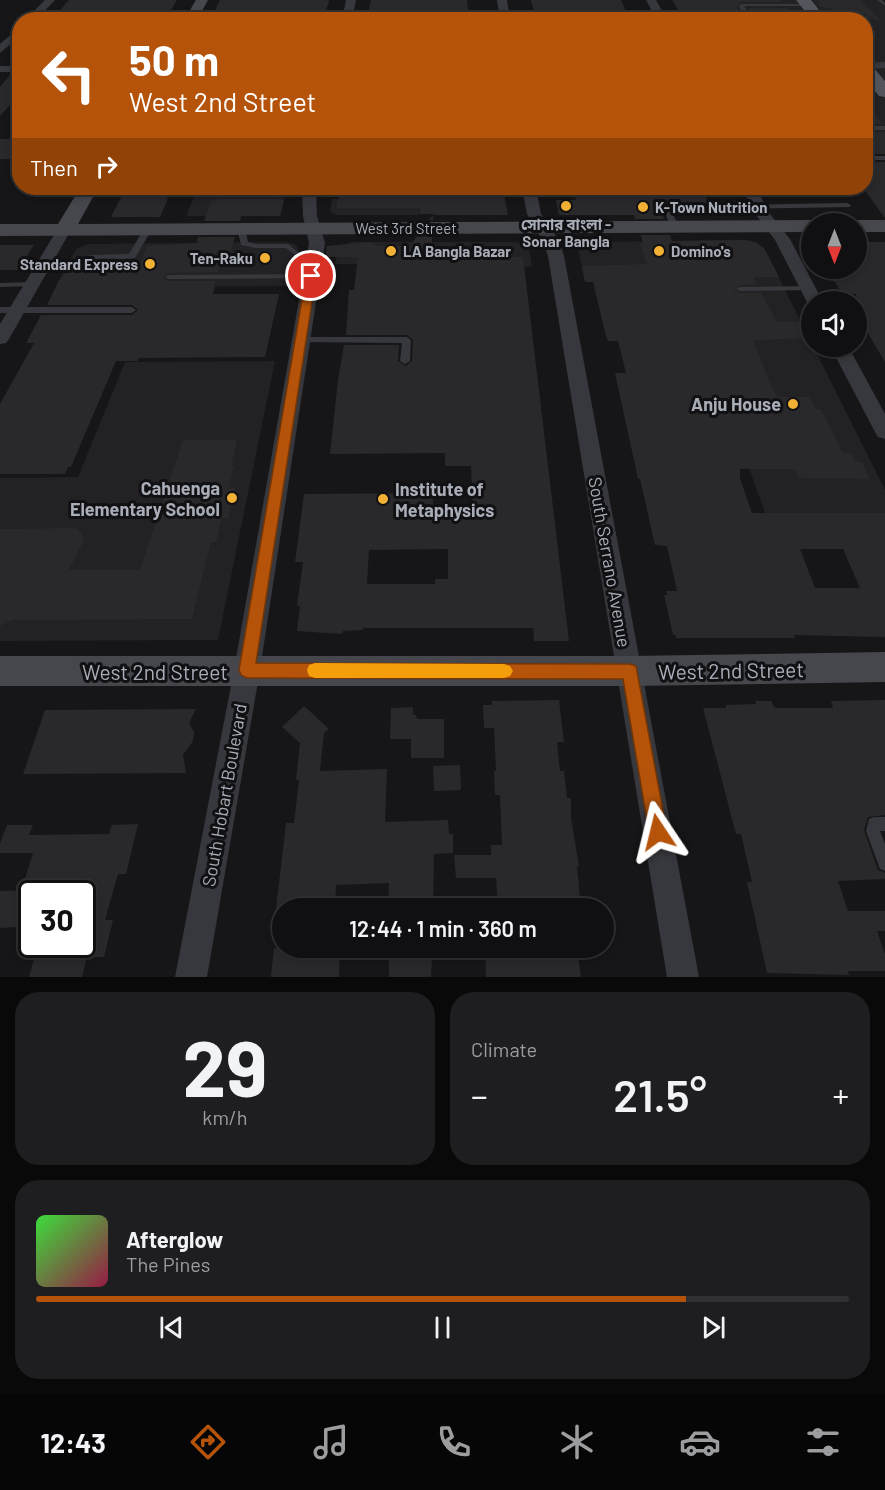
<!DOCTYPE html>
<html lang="en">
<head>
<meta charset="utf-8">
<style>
  body { margin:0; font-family:Barlow,"Noto Sans Bengali",sans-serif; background:#1e1e20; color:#f1f3f6; height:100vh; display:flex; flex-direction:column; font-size:22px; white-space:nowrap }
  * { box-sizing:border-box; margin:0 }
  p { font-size:20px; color:#9c9d9f }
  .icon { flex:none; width:33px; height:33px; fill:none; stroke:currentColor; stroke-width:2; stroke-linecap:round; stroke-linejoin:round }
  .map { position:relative; height:977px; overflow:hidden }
  .side { display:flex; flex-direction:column; gap:15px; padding:15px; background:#09090a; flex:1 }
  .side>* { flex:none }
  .banner { position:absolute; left:12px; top:12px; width:861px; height:183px; border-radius:24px; box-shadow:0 3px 9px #0003,0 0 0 2px #303032; background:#b45309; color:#fff; overflow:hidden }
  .needle { width:39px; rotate:180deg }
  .buttons { position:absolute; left:801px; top:213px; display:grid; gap:12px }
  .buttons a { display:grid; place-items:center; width:66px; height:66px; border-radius:50%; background:#101012; box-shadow:0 3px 9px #0003,0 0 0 2px #303032; font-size:30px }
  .speed { position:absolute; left:18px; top:880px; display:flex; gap:12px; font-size:30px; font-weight:700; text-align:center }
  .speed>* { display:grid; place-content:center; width:78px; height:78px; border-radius:50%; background:#101012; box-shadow:0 3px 9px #0003,0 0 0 2px #303032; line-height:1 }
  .speed .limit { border:3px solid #111; border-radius:9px; background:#fff; color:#111 }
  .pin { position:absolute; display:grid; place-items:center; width:51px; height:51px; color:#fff; margin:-26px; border:3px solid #fff; border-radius:50%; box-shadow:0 2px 6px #0007 }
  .me { position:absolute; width:66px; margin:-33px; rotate:350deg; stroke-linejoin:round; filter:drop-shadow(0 0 4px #0008) }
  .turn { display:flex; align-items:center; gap:21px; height:126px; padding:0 18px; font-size:27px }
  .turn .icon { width:78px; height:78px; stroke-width:2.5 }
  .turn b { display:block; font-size:42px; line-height:51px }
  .then { display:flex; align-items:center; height:57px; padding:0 18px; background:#0003; gap:12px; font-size:22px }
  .big { font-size:45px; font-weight:600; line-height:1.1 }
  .side .card { flex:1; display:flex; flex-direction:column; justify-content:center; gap:9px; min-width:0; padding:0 21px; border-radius:24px; background:#1e1e20 }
  .side .dial { align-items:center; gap:0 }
  .dial b { font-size:78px; line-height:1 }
  .song { display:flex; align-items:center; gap:18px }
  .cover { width:72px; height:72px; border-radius:9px; background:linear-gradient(135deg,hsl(120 70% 55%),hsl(340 70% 35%)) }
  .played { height:6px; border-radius:3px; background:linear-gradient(90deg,#b45309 80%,#303032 80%) }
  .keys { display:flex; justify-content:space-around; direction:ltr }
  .heat { display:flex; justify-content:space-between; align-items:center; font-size:33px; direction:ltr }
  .side .tiles { flex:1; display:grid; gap:15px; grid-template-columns:1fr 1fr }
  .card:last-child { grid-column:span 2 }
  .trip { position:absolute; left:272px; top:898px; width:342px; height:60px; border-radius:30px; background:#101012; box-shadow:0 3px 9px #0003,0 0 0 2px #303032; font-weight:600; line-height:60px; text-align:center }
  .dock { display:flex; height:96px; justify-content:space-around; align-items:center; background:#060607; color:#9c9d9f }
  .dock .icon { width:42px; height:42px }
  .dock .selected { color:#b45309 }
  .dock b { font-size:27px; color:#f1f3f6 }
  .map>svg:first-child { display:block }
  .built { fill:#222225 }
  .building { fill:#29292c; fill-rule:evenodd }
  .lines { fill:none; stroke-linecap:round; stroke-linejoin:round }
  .lane { fill:#37383d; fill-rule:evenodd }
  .street { fill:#37383d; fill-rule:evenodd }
  .secondary { fill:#45474d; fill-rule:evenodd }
  .primary { fill:#53555c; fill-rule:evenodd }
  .route { fill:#b45309; stroke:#753606; stroke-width:1.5 }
  .slow { fill:#f59e0b }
  .poi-dot { fill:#f2b134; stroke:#111113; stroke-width:2 }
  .labels { text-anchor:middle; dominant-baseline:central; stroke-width:6; stroke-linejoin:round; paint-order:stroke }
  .far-poi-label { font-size:15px; font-weight:bold; fill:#a8adb8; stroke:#111113; text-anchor:start }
  .far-street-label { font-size:15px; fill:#a8adb8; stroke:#111113 }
  .poi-label { font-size:18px; font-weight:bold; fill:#a8adb8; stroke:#111113; text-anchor:end }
  .street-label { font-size:18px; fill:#a8adb8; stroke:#111113 }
  .near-street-label { font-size:21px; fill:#a8adb8; stroke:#111113 }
</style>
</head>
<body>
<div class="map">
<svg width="885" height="977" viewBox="0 0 885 977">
  <rect width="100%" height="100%" fill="#161618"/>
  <g class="built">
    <path d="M724,0H878L885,7V154H866V20L737,19Z"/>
    <path d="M198,188H287L280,216H186Z"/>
    <path d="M332,199H420L419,215H337L330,211Z"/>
    <path d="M747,240L757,243L764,248L885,490V549H778L682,281L585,282L578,248L588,242Z"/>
    <path d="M287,242L296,245L299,250L291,286L155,287L157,279L59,280L76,249L88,244Z"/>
    <path d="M351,242H517L529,247L532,267H434V264H335L338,248Z"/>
    <path d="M275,361L218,640L0,641V478L78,477L125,362Z"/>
  </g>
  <g class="building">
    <path d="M69,0H177L165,20H51Z"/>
    <path d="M220,0H329V1L323,20H210Z"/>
    <path d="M371,0H467L469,20H367Z"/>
    <path d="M531,0H621L630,20H536Z"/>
    <path d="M672,0H780L783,2H741L737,7L745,20H684Z"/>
    <path d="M820,0H860L882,21L869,18L866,14H852L819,6Z"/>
    <path d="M748,8H788L797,20H755Z"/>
    <path d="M11,74H20V94L0,116V87Z"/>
    <path d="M866,102L883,124H866Z"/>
    <rect x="866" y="132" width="19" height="22"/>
    <rect x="0" y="139" width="20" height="20"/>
    <path d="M866,162H885V218L866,192Z"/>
    <path d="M126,188H169L167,201L160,217H111Z"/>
    <path d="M344,188L503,189L508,215H433V220H429L434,214H419L420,208H336L340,189Z"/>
    <path d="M573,188H701L709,203L659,204L664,219H635L634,215H559L556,200H576Z"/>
    <path d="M219,199H279L284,200L280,216H241L240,221H204L211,201Z"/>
    <path d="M641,235H670L672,241L747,240L757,243L764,248L779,277H754L757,284L740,285L734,290L740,293H761L777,322H799L807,338L753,340L772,387L778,397H810L816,409H821L843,453H851L855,462H862L869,479L798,478L795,469H740V478L752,513H885V637L794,635L795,638H676V635H673L664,595H667L666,591H677L667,546L655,545L640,479H638L615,373H626L618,341H608L606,336L593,282H585L582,266L647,264L640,244H643ZM800,549H843L860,588H815Z"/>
    <path d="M417,236H432V257H523L569,641H534L533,628H363V630L343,631L342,634L297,631L300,606H297L303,562H295L304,494L433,493V511H473L471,466H445V453L330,454L338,380L344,345H399L398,361L406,366L412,361L413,340L407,335H346L349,290H354L358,257H325L327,246L371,242L378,246H410ZM448,549V579H435V584H367L369,550Z"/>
    <path d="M198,237H235L227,264H220L218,272L169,273L163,278L169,281H216L213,294H279L265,357L139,358L138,361H116L71,467H68L65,474H0V404L34,343H26L41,315H132L138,310L132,305H47L59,280H61L67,269L138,268L147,246L197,243Z"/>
    <path d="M856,242H885V362L856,313V294H842L827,268H856Z"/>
    <path d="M0,245H34L18,270H0Z"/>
    <path d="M183,440H237L231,466H234L229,487H235L228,518H222L216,542H211L192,619L13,620L0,626V529L76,528L82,533L84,540L69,570H140Z"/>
    <path d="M559,700L564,742H557L560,771H564L567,798H571V818L579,866H577L581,909H498L496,878H456L454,855H491V845H502L500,795H495L494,771H496L494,728H484L483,705H492V701Z"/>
    <path d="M885,700V815L868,817L864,830L878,870L885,873V879L838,881L848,911H885V931H877L885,954V971H848L849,975L767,973L747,882H752L741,834H736L703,708H726V705L756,704L755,701H771L775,708H833L831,701Z"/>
    <path d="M304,706L329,729L324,733L320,771L387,769L385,822L448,820L449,834H453V853L434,854L433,909H388L389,883L336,885L335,909H276L286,823H294L299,780H296L300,743L282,727Z"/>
    <path d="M413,707V715H416L417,719H444V758H411V739H390L391,708Z"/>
    <path d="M196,709L189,723L194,732L193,741L183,755L186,773L23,774L45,710Z"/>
    <path d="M460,765L461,790L434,791L433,766Z"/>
    <path d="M138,824L126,874H118L105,920H113L104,957H87L82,977H29L38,945H82V888L22,889L33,853H0V844L7,825H33L29,835L109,834L112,825Z"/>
    <path d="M32,890V926L0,928V891Z"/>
    <path d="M274,948H340L339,977H271Z"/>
    <path d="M485,948H577L581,977H486Z"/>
    <path d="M389,958L432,959L431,977H389Z"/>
  </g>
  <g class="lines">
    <g class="lane">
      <path d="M877,0H882L885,3V6Z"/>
      <path d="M741,4H807L809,5L807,6H744L753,20H748L739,7Z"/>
      <path d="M818,16H865L867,17L865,18H816Z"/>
      <rect x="866" y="126" width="19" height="4"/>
      <rect x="866" y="156" width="19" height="4"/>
      <path d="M847,203L851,205L850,207L671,210L679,227L675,229L671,227L663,208L667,206Z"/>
      <path d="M238,226L245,228L248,242L256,244H288L298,252L314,254L318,256L314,258L296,256L286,248H256L241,245L237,228Z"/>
      <path d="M145,227L152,229L135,258C120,260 105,257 91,260C76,263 53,275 39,266L43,264L66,263L91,255L129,254Z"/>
      <path d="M311,274H314V278L169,279L165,277L169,275Z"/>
      <path d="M32,282H35V286L0,287V283Z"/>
      <path d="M808,286H811V290L740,291L736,289L740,287Z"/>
      <path d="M0,307H132L136,310L132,313H0Z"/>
      <path d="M301,337H407L411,340L410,361L405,364L400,361L402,343L298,342L297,340Z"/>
      <path d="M874,817H885V831H880L885,844V871L880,869L866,831L869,819Z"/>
    </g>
    <g class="street">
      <path d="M45,0H55L36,20H25Z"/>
      <path d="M346,0H356L352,20H342Z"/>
      <path d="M497,0H507L510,20H500Z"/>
      <path d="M646,0H656L667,20H657Z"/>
      <path d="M20,27V36L0,53V44Z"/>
      <path d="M885,62V68L866,69V63Z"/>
      <rect x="0" y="66" width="20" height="6"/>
      <path d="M302,188H316L317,216L325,243L260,670L207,977H175L234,670L309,243L303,216Z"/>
      <path d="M522,188H536L541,214L559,241L564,256L699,977H667L548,256L543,241L527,214Z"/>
      <path d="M742,188H756L770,214L790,239L823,302H812V306H809L775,240L756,215Z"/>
      <path d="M64,226L71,230L9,339L6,343L0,344V324L57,230Z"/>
      <path d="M830,346H848L885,414V439L878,437L875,432Z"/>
    </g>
    <g class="secondary">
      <path d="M196,0H208L197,20H184Z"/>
      <path d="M80,188H98L78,224L812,220L820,224H812V232L0,236V224H58Z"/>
      <path d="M856,220H885V232H856V224H848Z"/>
      <path d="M885,652V682L630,686H0V656H630Z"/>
    </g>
    <g class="primary">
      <path d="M796,0H811L827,20H812Z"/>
      <path d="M866,65L872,66L885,81V97L879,96L866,80Z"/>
    </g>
  </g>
  <path class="route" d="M311,273L316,276L256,663L630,664L636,666L667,832L665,839L658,842L651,839L649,832L623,679L247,678L241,675L239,670L306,276Z"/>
  <path class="slow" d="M315,663L504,664L510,666L513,671L510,676L504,678H315L309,676L307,670L309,665Z"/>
  <g class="poi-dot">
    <circle cx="566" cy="206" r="6"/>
    <circle cx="643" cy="207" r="6"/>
    <circle cx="391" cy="251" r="6"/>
    <circle cx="659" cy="251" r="6"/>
    <circle cx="265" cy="258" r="6"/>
    <circle cx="150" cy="264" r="6"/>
    <circle cx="793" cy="404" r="6"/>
    <circle cx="232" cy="498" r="6"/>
    <circle cx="383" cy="499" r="6"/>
  </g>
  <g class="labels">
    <g class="far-poi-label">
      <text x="655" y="207">K-Town Nutrition</text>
      <text x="566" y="224" text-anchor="middle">সোনার বাংলা -<tspan x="566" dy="17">Sonar Bangla</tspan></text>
      <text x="403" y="251">LA Bangla Bazar</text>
      <text x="671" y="251">Domino's</text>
      <text x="253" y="258" text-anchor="end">Ten-Raku</text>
      <text x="138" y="264" text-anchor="end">Standard Express</text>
    </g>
    <g class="far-street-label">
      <text x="406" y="228">West 3rd Street</text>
    </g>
    <g class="poi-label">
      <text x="781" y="404">Anju House</text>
      <text x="220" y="488">Cahuenga<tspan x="220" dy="21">Elementary School</tspan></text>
      <text x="395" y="489" text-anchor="start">Institute of<tspan x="395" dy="21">Metaphysics</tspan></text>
    </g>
    <g class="street-label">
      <text transform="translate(610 562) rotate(80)">South Serrano Avenue</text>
      <text transform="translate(224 795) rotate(-80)">South Hobart Boulevard</text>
    </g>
    <g class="near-street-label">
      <text transform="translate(731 670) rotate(-1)">West 2nd Street</text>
      <text x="155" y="671">West 2nd Street</text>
    </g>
  </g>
</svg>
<div class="buttons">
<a><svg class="needle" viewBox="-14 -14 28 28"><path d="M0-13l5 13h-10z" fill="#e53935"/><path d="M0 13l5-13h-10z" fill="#9c9d9f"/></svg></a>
<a><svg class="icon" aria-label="sound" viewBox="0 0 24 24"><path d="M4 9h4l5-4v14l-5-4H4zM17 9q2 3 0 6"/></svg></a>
</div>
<div class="speed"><div class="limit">30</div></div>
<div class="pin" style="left:311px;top:276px;background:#d93025"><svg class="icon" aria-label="arrive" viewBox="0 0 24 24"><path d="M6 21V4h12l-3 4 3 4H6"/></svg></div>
<svg class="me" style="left:658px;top:832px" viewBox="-20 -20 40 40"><path d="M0-17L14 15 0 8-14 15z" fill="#b45309" stroke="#fff" stroke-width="4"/></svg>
<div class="trip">12:44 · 1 min · 360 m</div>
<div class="banner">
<div class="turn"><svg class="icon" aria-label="left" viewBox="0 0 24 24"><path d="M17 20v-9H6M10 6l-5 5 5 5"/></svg><div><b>50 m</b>West 2nd Street</div></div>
<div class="then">Then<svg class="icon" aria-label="right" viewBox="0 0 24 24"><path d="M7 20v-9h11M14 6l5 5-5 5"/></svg></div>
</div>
</div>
<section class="side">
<div class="tiles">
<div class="card dial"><b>29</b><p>km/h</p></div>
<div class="card"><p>Climate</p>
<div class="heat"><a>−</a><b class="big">21.5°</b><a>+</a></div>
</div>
<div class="card">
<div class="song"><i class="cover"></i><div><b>Afterglow</b><p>The Pines</p></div></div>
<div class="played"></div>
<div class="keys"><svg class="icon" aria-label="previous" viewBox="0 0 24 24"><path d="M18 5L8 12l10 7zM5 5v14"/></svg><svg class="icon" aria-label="pause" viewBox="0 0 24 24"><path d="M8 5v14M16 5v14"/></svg><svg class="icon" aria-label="next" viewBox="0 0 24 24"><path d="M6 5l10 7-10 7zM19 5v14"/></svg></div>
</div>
</div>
</section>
<nav class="dock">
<b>12:43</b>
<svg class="icon selected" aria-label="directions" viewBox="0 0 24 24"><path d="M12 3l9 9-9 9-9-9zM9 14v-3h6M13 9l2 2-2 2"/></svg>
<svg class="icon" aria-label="music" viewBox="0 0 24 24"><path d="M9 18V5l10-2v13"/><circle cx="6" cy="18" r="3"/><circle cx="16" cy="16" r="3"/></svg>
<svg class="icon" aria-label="phone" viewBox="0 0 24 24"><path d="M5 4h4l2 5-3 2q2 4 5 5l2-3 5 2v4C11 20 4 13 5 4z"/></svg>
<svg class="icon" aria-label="climate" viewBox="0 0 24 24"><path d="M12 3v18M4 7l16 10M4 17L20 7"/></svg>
<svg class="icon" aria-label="car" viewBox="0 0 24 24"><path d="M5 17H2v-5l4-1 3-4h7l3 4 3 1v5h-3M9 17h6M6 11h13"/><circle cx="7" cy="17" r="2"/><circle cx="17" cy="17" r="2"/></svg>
<svg class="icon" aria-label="filters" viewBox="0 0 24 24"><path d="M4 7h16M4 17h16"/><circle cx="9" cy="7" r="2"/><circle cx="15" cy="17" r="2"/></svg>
</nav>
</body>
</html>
